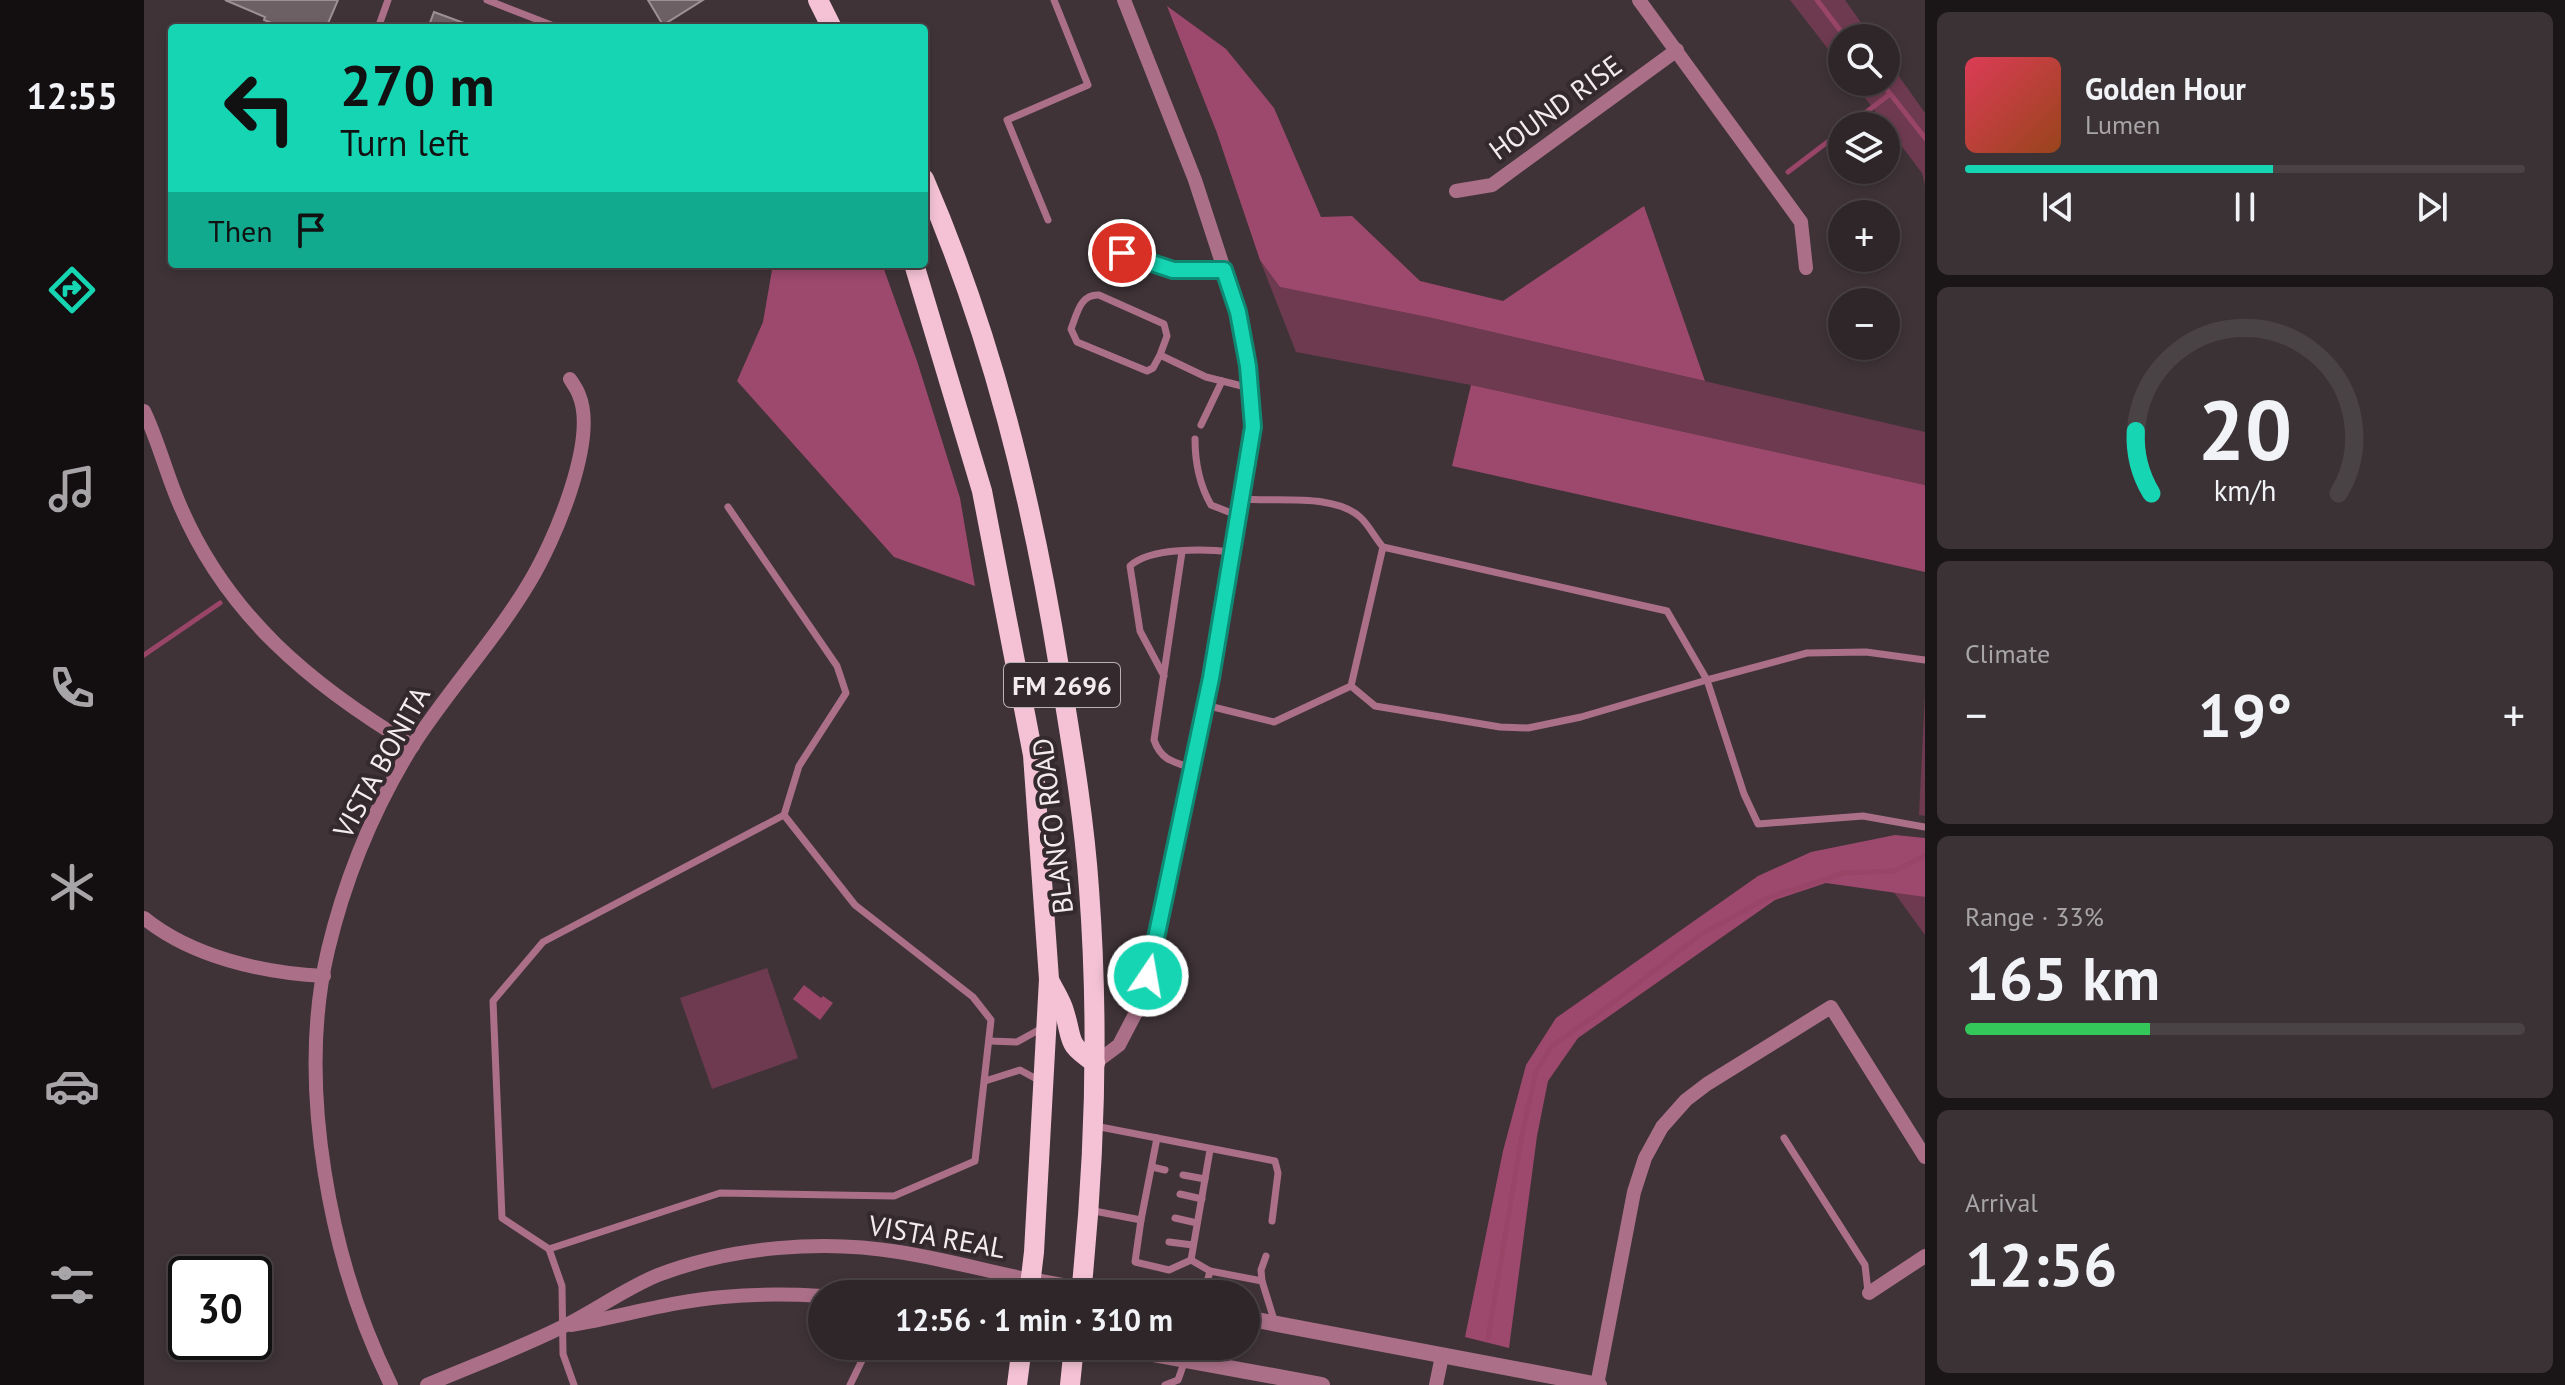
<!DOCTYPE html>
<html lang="en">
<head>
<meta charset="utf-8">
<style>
  body { margin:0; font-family:"PT Sans",sans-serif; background:#3b3235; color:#f1f3f6; height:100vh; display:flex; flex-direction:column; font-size:30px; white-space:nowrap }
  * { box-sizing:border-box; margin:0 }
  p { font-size:26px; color:#a7a5a8 }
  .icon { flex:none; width:44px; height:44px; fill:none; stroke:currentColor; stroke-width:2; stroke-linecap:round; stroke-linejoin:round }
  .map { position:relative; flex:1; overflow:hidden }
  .side { display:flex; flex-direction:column; gap:12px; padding:12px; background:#1a1517; width:640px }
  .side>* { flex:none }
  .banner { position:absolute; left:24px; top:24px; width:760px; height:244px; border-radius:8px; box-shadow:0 4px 12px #0003,0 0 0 2px #4a4346; background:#16d5b3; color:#111; overflow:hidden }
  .buttons { position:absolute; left:1684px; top:24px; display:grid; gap:16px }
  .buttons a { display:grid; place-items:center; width:72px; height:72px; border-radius:50%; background:#2f2629; box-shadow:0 4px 12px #0003,0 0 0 2px #4a4346; font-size:40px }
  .speed { position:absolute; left:24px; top:1256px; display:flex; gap:16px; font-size:40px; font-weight:700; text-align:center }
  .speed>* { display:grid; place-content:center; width:104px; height:104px; border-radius:50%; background:#2f2629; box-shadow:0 4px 12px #0003,0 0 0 2px #4a4346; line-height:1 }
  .speed .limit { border:4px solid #111; border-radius:12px; background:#fff; color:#111 }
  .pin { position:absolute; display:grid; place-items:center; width:68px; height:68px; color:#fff; margin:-34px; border:4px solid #fff; border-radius:50%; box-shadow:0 2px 8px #0007 }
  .me { position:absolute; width:88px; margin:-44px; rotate:12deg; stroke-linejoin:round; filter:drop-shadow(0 0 6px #0008) }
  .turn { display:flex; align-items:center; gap:28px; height:168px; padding:0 40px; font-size:36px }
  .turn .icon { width:104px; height:104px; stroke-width:2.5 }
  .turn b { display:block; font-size:56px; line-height:68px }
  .then { display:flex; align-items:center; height:76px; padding:0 40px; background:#0003; gap:16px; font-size:30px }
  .big { font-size:60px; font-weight:600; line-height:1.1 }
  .side .widget { flex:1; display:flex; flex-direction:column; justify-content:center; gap:12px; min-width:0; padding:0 28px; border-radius:12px; background:#3b3235 }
  .side .dial { align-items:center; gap:0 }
  .dial svg { height:208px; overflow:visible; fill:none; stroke:#4a4346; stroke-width:7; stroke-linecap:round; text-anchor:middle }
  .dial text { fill:#f1f3f6; stroke:none }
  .song { display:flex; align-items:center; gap:24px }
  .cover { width:96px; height:96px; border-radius:12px; background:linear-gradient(135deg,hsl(350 70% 55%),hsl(20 70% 35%)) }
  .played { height:8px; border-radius:4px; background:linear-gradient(90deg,#16d5b3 55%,#4a4346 55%) }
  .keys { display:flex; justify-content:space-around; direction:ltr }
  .heat { display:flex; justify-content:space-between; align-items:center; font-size:44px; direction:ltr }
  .charge { height:12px; border-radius:6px; background:linear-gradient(90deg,#34c759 33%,#4a4346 0) }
  .trip { position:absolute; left:664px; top:1280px; width:452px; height:80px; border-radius:40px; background:#2f2629; box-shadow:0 4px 12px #0003,0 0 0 2px #4a4346; font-weight:600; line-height:80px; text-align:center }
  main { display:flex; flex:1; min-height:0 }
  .tab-bar { display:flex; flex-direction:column; width:144px; justify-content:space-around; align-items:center; background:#130f10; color:#a7a5a8 }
  .tab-bar .icon { width:56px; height:56px }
  .tab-bar .on { color:#16d5b3 }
  .tab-bar b { font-size:36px; color:#f1f3f6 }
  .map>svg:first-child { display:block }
  .green { fill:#6e3a4f }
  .forest { fill:#9d496d }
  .water { fill:#984568 }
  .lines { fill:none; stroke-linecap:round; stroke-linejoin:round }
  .stream { stroke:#984568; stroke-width:5 }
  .building { fill:#6d6064; stroke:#9e8f94; stroke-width:2 }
  .service { stroke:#ab7087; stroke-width:7 }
  .minor { stroke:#ab7087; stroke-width:14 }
  .tertiary { stroke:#ab7087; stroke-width:16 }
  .primary { stroke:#f4c2d4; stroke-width:20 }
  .route-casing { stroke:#0e8a74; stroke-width:20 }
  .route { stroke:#16d5b3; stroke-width:14 }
  .labels { text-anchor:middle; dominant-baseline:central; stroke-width:8; stroke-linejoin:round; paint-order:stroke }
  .shield { fill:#34292d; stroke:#bab1b4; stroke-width:2 }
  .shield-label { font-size:26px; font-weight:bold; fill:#f3ebee }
  .street-label { font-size:28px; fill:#f3ebee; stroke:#34292d }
</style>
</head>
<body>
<main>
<nav class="tab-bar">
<b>12:55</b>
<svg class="icon on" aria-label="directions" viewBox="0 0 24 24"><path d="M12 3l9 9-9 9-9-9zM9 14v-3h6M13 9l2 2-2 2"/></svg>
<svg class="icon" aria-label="music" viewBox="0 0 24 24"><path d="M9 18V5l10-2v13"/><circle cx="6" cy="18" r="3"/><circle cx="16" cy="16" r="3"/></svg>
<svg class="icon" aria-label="phone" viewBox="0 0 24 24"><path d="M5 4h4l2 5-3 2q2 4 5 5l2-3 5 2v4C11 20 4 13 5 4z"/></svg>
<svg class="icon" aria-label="climate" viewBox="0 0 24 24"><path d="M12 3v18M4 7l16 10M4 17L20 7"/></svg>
<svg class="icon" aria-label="car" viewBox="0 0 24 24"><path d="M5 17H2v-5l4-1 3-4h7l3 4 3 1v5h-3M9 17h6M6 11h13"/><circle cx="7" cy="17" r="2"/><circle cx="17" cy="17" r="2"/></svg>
<svg class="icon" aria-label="filters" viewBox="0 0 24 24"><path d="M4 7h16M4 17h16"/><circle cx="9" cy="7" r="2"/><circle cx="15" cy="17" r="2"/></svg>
</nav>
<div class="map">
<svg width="1781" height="1385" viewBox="0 0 1781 1385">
  <rect width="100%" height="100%" fill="#3f3337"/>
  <g class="green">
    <path d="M1646,0H1701L1728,38H1698V67Z"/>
    <path d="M1742,58L1781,113V185L1778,173L1709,82H1742Z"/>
    <path d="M1116,260L1137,287L1288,318L1781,432V485L1327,385L1152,352Z"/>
    <path d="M1781,692V816L1775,815Z"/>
    <path d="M1749,891L1781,897V935Z"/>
    <path d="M623,968L654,1058L568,1089L536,998Z"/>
  </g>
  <g class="forest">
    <path d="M1023,6L1082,49L1130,108L1177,217L1208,216L1276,281L1359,301L1500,206L1561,381L1288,318L1136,287L1116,260L1073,133Z"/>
    <path d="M629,264H738L773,361L816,498L831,586L750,557L593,381L619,322Z"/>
    <path d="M1327,385L1781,485V572L1308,466Z"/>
    <path d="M1751,835L1781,838V897L1682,883L1631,900L1434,1038L1404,1081L1393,1136L1365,1348L1321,1337L1359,1151L1382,1065L1412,1018L1614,876L1667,852Z"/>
  </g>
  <path class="water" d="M660,985L677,998L679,996L689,1003L676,1020L649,999Z"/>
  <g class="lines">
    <g class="stream">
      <path d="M1673,0L1702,38"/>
      <path d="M1737,82L1781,138"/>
      <path d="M1704,126L1746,94"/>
      <path d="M1644,172L1698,131"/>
      <path d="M0,655L76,603"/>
      <path d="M1344,1338L1378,1135L1392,1072L1408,1046L1470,1002L1556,935L1623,898L1700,873L1750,871L1781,856"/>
    </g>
  </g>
  <g class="building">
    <path d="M81,0H194L182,28H140L120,20L121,17Z"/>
    <path d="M504,0H559L519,25Z"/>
    <path d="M290,12L328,26V28H284Z"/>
  </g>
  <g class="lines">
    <g class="service">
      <path d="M343,0L415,28"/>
      <path d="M234,28L244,0"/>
      <path d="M904,220L863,120L944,85L910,0"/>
      <path d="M952,244L1029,270H1080"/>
      <path d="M1016,355L1023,336L1020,324L955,295C936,294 933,314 927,329L933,342L1003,371L1009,368L1016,355L1062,377L1106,388"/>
      <path d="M1057,425L1078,381"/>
      <path d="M1051,439C1051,463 1055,484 1067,505L1095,516"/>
      <path d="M1098,499C1133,502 1189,493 1216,517C1225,525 1231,538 1239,547L1207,686L1231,706L1356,727L1384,728L1437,717L1563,680L1523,611L1239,547"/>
      <path d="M1038,552L1010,740C1017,760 1029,762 1048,768"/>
      <path d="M1781,660L1722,652L1663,653L1563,680L1600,794L1614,824L1719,816L1781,827"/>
      <path d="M1020,676L996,631L986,566C1006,547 1062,549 1089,552"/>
      <path d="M1061,705L1130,722L1207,686"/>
      <path d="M845,1041L873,1042L900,1027"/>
      <path d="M841,1081L876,1070L898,1082"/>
      <path d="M1013,1138L1131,1161L1134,1173L1128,1221"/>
      <path d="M1640,1138L1721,1265L1724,1292"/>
      <path d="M1008,1167L1021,1170"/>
      <path d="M1039,1175L1061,1179"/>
      <path d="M1036,1194L1058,1199"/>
      <path d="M945,1210L997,1220L1013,1138L951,1126"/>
      <path d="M1031,1218L1053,1223"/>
      <path d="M997,1220L991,1262L1025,1270L1047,1260"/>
      <path d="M1025,1242L1049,1245"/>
      <path d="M405,1249L358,1218L349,1001L399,942L640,815"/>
      <path d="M1066,1271L1118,1281L1131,1323"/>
      <path d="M1118,1281L1117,1270L1122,1256"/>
      <path d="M1060,1294L1066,1271L1047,1260L1066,1150"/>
      <path d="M430,1385L419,1354L418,1286L405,1249L576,1193L750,1196L831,1161L847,1020L829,997L711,905L640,815L655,766L702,693L693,666L584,507"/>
      <path d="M706,1385L725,1346"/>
      <path d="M1021,1385L1034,1380L1046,1346"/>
    </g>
    <g class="minor">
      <path d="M1495,0L1657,222L1662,268"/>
      <path d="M1312,191L1348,185L1533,50"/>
      <path d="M0,411C14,440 22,473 35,503C82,615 167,685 269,746"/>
      <path d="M0,918C48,957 119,973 180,976"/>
      <path d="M951,1063L975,1045L999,999L1067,678L1109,427L1104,366L1094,312L1051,180L980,0"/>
      <path d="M1725,1293L1781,1256"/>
      <path d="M427,1325C477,1317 527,1301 579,1297C611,1294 646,1294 678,1296"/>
      <path d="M247,1385C186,1262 152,1086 184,950C201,879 230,808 269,745C305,689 351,640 385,583C410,542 454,440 435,395C433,389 429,384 426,379"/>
      <path d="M283,1385C327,1366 374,1349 418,1327C451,1311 480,1289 514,1275C588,1247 678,1239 755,1252C799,1259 843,1271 887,1280"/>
      <path d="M1292,1385L1298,1356"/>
      <path d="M1453,1385L1490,1192L1501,1158L1518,1127L1542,1100L1563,1084L1687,1007L1781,1157"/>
    </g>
    <g class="tertiary">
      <path d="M887,1280L963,1294"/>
      <path d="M1102,1318L1455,1385"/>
      <path d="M965,1346L1178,1385"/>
    </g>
    <g class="primary">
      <path d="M674,0L688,28"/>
      <path d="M780,179C848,336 888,499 915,667C927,741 940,815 945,889C955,1023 951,1160 937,1294"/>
      <path d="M770,264L838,491L889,755L905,979L890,1252L885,1294"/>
      <path d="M906,982C911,992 917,1001 920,1011C930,1043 921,1042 951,1063"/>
      <path d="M873,1385L878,1346"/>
      <path d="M926,1385L930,1346"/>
    </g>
  </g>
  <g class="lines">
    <defs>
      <path id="route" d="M978,253L1029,270H1080L1094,312L1104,366L1109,427L1067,678L1004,976"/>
    </defs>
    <use href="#route" class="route-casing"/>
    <use href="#route" class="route"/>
  </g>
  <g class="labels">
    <rect class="shield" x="860" y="663" width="116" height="44" rx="6"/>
    <g class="shield-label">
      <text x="918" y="685">FM 2696</text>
    </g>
    <g class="street-label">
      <text transform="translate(1411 107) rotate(-36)">HOUND RISE</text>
      <text transform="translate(237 762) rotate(-61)">VISTA BONITA</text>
      <text transform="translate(908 826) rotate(-97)">BLANCO ROAD</text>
      <text transform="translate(793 1236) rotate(10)">VISTA REAL</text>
    </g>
  </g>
</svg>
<div class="buttons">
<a><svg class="icon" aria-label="search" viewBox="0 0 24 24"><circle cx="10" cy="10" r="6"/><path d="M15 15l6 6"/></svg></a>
<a><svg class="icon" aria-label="layers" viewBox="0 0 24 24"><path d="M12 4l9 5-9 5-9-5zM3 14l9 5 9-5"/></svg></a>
<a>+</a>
<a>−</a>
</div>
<div class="speed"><div class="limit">30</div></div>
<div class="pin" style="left:978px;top:253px;background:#d93025"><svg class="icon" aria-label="arrive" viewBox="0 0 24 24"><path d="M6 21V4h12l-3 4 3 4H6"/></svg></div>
<svg class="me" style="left:1004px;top:976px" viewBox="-20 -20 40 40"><circle r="17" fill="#16d5b3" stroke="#fff" stroke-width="3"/><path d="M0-11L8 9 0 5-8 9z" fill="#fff"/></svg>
<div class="trip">12:56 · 1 min · 310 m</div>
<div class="banner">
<div class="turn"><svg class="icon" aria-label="left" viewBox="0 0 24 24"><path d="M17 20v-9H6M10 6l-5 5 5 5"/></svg><div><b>270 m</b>Turn left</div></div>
<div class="then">Then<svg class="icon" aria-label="arrive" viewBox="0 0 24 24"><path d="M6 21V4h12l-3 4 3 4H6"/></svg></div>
</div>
</div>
<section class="side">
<div class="widget">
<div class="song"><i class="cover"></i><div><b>Golden Hour</b><p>Lumen</p></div></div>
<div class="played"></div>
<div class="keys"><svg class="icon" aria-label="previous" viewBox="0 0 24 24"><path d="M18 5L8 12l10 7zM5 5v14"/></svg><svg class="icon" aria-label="pause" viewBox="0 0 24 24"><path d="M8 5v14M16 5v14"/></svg><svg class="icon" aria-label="next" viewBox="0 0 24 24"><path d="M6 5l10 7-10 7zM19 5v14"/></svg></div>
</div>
<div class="widget dial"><svg viewBox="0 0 100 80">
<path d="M14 69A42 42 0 1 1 86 69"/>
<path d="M14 69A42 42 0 0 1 8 45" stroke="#16d5b3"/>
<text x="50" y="56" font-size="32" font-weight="700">20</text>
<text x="50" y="72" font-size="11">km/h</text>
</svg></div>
<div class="widget"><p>Climate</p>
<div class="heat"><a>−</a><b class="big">19°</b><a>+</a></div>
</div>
<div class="widget"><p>Range · 33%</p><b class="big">165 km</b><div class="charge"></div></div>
<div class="widget"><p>Arrival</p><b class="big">12:56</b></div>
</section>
</main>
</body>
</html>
